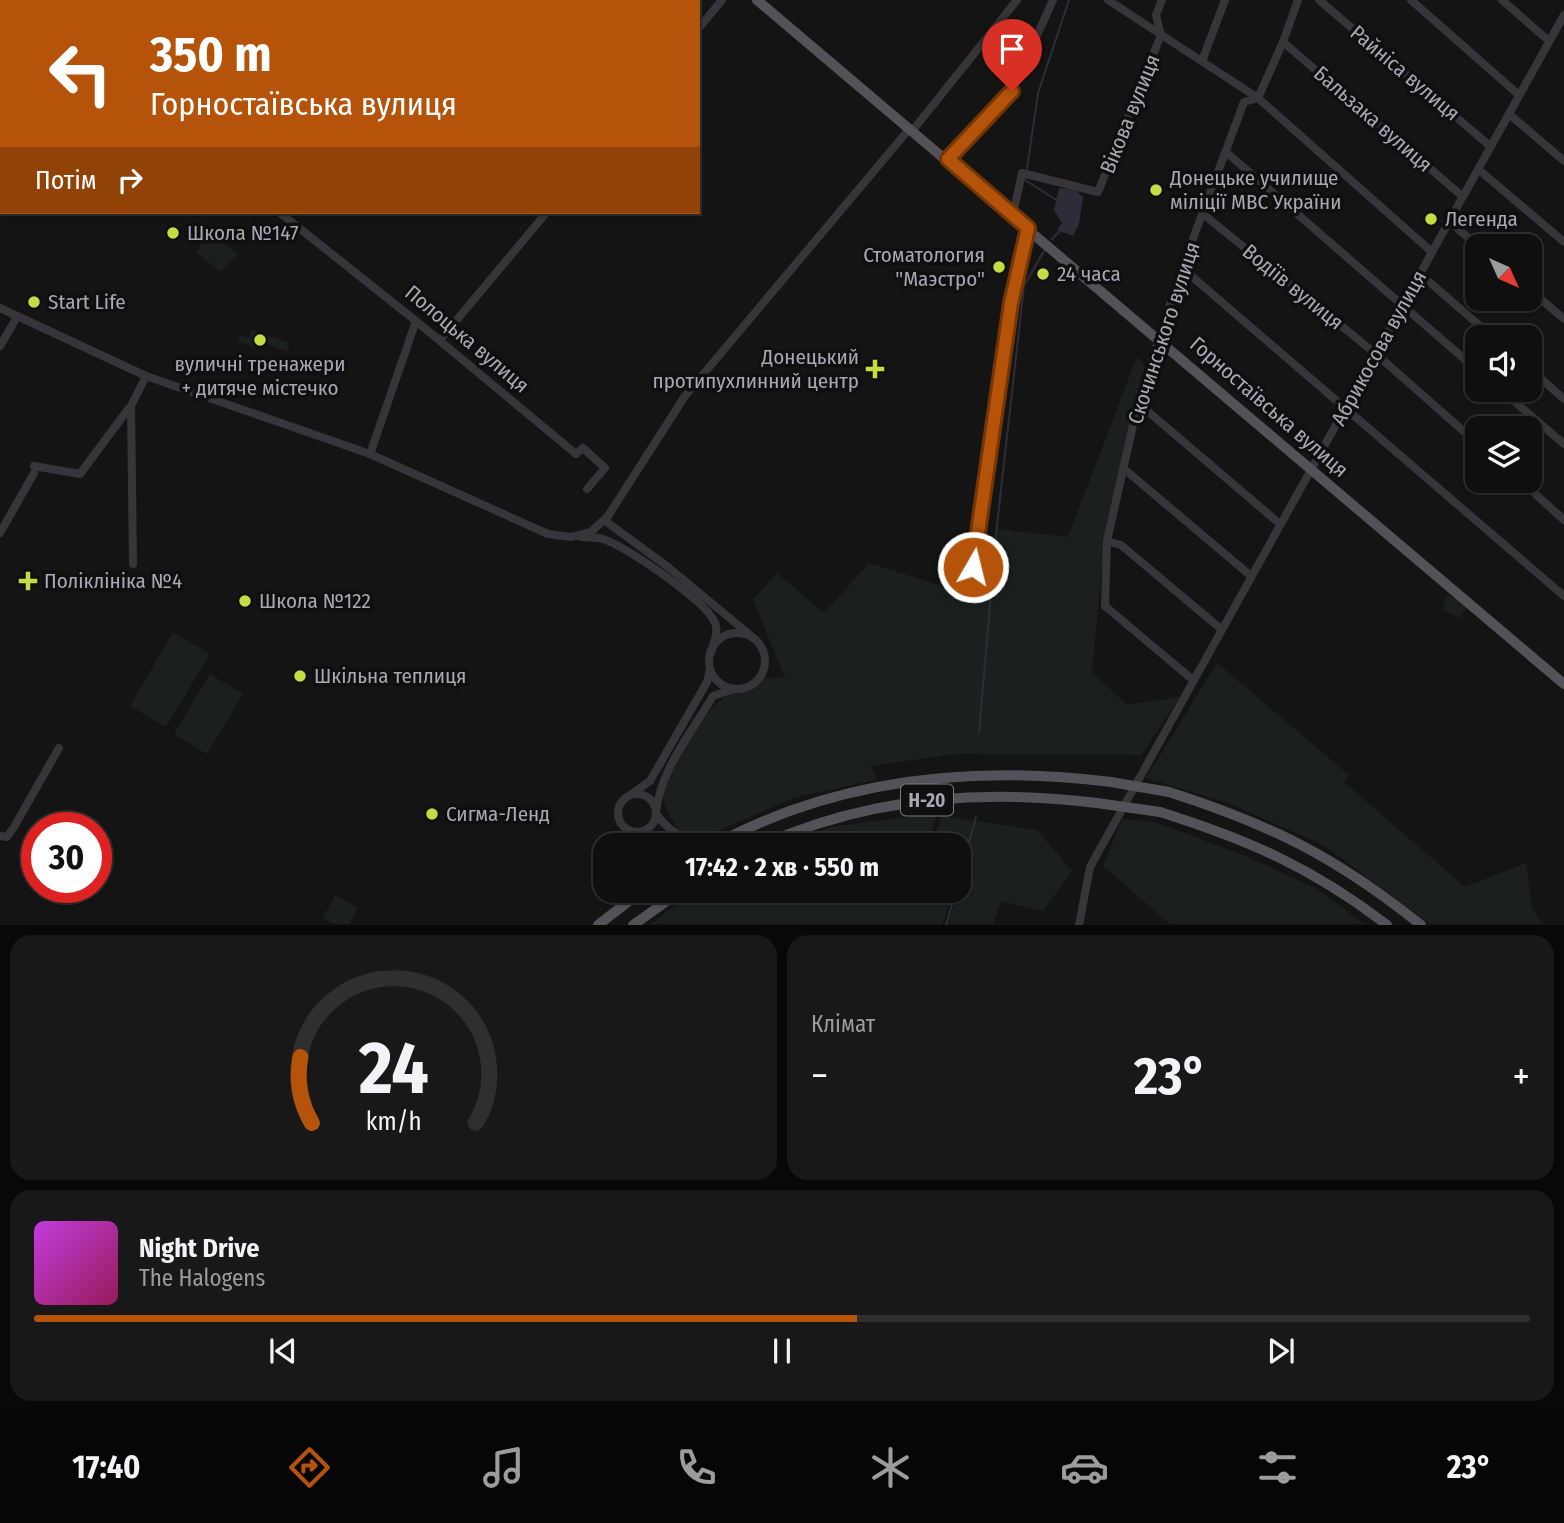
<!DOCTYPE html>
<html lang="uk">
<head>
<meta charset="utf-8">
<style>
  body { margin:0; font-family:"Fira Sans Condensed",sans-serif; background:#191819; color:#f1f3f6; height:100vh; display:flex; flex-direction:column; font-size:26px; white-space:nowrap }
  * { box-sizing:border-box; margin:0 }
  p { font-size:23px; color:#9c9c9f }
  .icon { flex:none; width:38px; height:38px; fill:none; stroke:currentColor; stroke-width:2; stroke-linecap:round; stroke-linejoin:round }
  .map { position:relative; height:925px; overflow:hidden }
  .details { display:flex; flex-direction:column; gap:10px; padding:10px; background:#090809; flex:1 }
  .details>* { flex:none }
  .top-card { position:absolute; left:0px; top:0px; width:700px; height:214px; box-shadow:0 2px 5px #0004,0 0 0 2px #302f30; background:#b45309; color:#fff; overflow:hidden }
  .needle { width:46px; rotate:135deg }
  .fabs { position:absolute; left:1465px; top:234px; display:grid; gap:14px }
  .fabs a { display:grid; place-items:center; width:77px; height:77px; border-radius:14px; background:#100f10; box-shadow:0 2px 5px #0004,0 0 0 2px #302f30; font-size:35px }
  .speed { position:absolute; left:21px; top:812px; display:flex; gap:14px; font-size:35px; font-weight:700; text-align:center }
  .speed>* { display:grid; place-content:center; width:91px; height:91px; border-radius:50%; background:#100f10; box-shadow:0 2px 5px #0004,0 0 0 2px #302f30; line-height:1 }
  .speed .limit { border:10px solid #d22; background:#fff; color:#111 }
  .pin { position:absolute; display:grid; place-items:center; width:60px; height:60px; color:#fff; margin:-72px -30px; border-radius:50% 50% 50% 0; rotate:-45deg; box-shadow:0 0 7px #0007 }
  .pin .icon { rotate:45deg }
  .me { position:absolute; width:77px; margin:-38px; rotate:8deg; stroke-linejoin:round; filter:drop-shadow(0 0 5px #0008) }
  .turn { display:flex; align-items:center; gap:24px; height:147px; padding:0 35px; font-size:32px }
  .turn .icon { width:91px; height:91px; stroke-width:2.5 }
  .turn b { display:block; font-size:49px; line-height:60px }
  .then { display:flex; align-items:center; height:66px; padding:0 35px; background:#0003; gap:14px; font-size:26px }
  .big { font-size:52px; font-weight:700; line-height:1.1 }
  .details .card { flex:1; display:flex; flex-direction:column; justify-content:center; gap:10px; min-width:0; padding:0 24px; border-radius:21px; background:#191819 }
  .details .dial { align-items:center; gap:0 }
  .dial svg { height:182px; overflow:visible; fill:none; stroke:#302f30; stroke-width:7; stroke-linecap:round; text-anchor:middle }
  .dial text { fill:#f1f3f6; stroke:none }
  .song { display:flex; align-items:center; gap:21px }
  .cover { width:84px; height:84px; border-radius:10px; background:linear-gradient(135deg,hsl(290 70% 55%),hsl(330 70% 35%)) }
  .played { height:7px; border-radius:4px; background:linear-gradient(90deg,#b45309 55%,#302f30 55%) }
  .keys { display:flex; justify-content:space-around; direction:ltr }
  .heat { display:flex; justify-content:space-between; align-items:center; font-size:38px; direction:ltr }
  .details .tiles { flex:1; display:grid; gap:10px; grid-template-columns:1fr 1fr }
  .card:last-child { grid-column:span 2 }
  .trip { position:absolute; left:593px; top:833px; width:378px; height:70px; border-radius:21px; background:#100f10; box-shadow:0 2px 5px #0004,0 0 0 2px #302f30; font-weight:700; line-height:70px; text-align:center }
  .tabs { display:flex; height:112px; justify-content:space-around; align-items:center; background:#060606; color:#9c9c9f }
  .tabs .icon { width:49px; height:49px }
  .tabs .active { color:#b45309 }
  .tabs b { font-size:32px; color:#f1f3f6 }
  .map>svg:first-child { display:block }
  .green { fill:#1b201e }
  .water { fill:#2c2d38 }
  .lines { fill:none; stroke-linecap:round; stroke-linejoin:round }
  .stream { stroke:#2c2d38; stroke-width:2 }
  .minor { stroke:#37353a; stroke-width:8 }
  .major { stroke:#545259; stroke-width:10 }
  .major-bridge { stroke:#545259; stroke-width:10 }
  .route-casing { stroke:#753606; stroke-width:18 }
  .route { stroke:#b45309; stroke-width:12 }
  .poi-dot { fill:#c5dd45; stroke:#100f10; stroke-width:2.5 }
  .labels { text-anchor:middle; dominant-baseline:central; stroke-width:7; stroke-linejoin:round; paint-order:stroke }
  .shield { fill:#100f10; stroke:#7c7983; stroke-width:2 }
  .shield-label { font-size:19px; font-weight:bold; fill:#aaa7b4 }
  .street-label { font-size:21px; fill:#aaa7b4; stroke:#100f10 }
  .poi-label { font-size:21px; fill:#aaa7b4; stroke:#100f10; text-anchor:start }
</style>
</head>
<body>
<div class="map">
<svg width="1564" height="925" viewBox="0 0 1564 925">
  <rect width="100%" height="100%" fill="#151415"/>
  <g class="green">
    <path d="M210,233L238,254L221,272L196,252Z"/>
    <path d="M252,330L290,343L287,352L263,342L259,348L238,342L240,335L249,338Z"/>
    <path d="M1137,357L1147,369L1105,539L1092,672L1127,705L1180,697L1141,755L956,754L870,766L876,775L875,780L796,797L704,837L681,834C673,821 661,807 664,790C665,780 674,769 678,760C699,719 730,675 783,678L787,683L753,599L777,573L824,613L869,563L980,598L995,529L1068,537Z"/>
    <path d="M1446,595L1460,600L1467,608L1459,618L1443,610Z"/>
    <path d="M173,632L210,654L166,727L130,706Z"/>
    <path d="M1217,663L1349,775L1344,782L1465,887L1526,863L1532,908L1542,924H1430L1325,846L1228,803L1146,778Z"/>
    <path d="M210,674L243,694L207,754L174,734Z"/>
    <path d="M937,813L928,845H789L830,827Z"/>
    <path d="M942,816L1037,830L1072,871L1043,911L1001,901L993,924H948L960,884L959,845H931Z"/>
    <path d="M1122,819L1155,822L1243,855L1316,888L1364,924H1170L1103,866Z"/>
    <path d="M694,891H954L942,924H651Z"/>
    <path d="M336,895L358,908L349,924H335L322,918Z"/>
  </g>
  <path class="water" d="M1059,188L1075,190L1083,197L1079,224L1073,236L1057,230L1062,223L1054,210Z"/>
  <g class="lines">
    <g class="stream">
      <path d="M1027,169L1038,93L1069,0"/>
      <path d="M1025,180L1058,201"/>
      <path d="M1052,239L1059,232"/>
      <path d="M979,732L997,525L1024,286L1044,251"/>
      <path d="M959,878L976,817"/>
      <path d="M946,925L956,891"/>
    </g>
    <g class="minor">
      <path d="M1108,0L1258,98L1432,252"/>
      <path d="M1319,0L1490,146"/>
      <path d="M1411,0L1519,95"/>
      <path d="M1502,0L1549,41"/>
      <path d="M85,2L86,0"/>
      <path d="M698,29L722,0"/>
      <path d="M1283,42L1462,196"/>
      <path d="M1202,61L1225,0"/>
      <path d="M1509,114L1564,161"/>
      <path d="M913,130L1017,0"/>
      <path d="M0,151L2,148"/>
      <path d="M1227,153L1477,370"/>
      <path d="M948,159L1012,91L1053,0"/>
      <path d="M1478,169L1564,242"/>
      <path d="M279,212L416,321L576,454L583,448L605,468L587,489"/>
      <path d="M1013,214L1022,173L1098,192L1161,35L1156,15L1162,0"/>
      <path d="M1203,214L1376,354L1477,443"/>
      <path d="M1449,221L1479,247"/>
      <path d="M1182,268L1564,596"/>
      <path d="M1420,274L1494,338"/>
      <path d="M1530,290L1564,319"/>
      <path d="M0,308L146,376L370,454L548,534L571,537L591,532L608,516L685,396L910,128"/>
      <path d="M440,340L547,212"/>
      <path d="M0,346L17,317"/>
      <path d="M1530,369L1564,399"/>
      <path d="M1501,390L1564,444"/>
      <path d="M1138,403L1280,524"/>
      <path d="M370,454L416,321"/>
      <path d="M34,466L80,474L129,408"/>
      <path d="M1123,468L1251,576"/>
      <path d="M1521,481L1564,520"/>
      <path d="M604,520L668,567L756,640"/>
      <path d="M0,533L34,473"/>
      <path d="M581,537C588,538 597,537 603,539C626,546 704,600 714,621C720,630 713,643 711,653"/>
      <path d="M1107,541L1121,545L1221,629"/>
      <path d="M133,564L131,406L146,376"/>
      <path d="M970,589L1011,303L1028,228"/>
      <circle cx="737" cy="661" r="28"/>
      <path d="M1193,680L1105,606L1107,541L1138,403L1182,268L1244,102L1258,98L1283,42L1298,0"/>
      <circle cx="637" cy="813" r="19"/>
      <path d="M629,796L650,781L707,682L710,669"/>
      <path d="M642,832L651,835L660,845"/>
      <path d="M0,836L7,837L14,827L59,748"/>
      <path d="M723,839C691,843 676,840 656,814C659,771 692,732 713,696L734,689"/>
      <path d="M1079,925L1090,867L1564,15"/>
    </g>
    <g class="major">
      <path d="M757,0L1564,684"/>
      <path d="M1169,792C1272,825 1336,857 1421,925"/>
      <path d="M1160,812C1249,840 1313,868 1387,925"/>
      <path d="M714,845C837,778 974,765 1111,782"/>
      <path d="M763,845C868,797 984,789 1097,803"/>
      <path d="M598,925L642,891"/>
      <path d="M633,925L681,891"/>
    </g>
    <g class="major-bridge">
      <path d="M1111,782L1169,792"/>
      <path d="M1097,803L1160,812"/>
    </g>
  </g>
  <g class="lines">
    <defs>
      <path id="route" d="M973,567L1011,303L1028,228L948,159L1012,91"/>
    </defs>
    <use href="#route" class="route-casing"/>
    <use href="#route" class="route"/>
  </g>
  <g class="poi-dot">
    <circle cx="1156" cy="190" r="7"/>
    <circle cx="1431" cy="219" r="7"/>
    <circle cx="173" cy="233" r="7"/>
    <circle cx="999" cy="267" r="7"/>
    <circle cx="1043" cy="274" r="7"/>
    <circle cx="34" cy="302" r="7"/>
    <circle cx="260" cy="340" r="7"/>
    <path d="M871.5 358.5h7v7h7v7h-7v7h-7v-7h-7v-7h7z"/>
    <path d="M24.5 570.5h7v7h7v7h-7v7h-7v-7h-7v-7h7z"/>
    <circle cx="245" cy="601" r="7"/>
    <circle cx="300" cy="676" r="7"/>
    <circle cx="432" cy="814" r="7"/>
  </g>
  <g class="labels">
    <rect class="shield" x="901" y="784.5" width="52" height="31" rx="5"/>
    <g class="shield-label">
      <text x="927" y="800">Н-20</text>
    </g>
    <g class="street-label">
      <text transform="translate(1405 73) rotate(40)">Райніса вулиця</text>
      <text transform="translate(1130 114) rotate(-68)">Вікова вулиця</text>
      <text transform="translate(1373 119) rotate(41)">Бальзака вулиця</text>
      <text transform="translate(1293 287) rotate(39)">Водіїв вулиця</text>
      <text transform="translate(1164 333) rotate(-72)">Скочинського вулиця</text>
      <text transform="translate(467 339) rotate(40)">Полоцька вулиця</text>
      <text transform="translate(1379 348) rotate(-61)">Абрикосова вулиця</text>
      <text transform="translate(1269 407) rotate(41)">Горностаївська вулиця</text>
    </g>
    <g class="poi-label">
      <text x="1170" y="178">Донецьке училище<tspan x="1170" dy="24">міліції МВС України</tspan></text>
      <text x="1445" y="219">Легенда</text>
      <text x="187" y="233">Школа №147</text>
      <text x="985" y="255" text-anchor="end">Стоматология<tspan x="985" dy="24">"Маэстро"</tspan></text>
      <text x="1057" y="274">24 часа</text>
      <text x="48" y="302">Start Life</text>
      <text x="859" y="357" text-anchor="end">Донецький<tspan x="859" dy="24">протипухлинний центр</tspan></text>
      <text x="260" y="364" text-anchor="middle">вуличні тренажери<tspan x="260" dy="24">+ дитяче містечко</tspan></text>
      <text x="44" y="581">Поліклініка №4</text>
      <text x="259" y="601">Школа №122</text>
      <text x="314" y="676">Шкільна теплиця</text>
      <text x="446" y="814">Сигма-Ленд</text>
    </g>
  </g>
</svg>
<div class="fabs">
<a><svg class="needle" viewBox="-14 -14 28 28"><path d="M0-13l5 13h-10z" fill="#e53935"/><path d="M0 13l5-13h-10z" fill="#9c9c9f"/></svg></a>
<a><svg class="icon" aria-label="sound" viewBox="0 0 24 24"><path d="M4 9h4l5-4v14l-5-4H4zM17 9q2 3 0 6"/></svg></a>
<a><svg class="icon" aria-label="layers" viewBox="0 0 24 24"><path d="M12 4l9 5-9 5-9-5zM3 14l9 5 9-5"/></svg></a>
</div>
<div class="speed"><div class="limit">30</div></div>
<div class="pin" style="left:1012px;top:91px;background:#d93025"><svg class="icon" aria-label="arrive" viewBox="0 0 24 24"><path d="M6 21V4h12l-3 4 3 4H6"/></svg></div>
<svg class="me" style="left:973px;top:567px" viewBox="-20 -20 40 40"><circle r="17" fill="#b45309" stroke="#fff" stroke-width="3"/><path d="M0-11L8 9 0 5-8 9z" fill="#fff"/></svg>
<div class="trip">17:42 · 2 хв · 550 m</div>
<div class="top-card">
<div class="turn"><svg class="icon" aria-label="left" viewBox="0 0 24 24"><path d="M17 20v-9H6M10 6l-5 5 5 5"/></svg><div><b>350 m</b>Горностаївська вулиця</div></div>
<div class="then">Потім<svg class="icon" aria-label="right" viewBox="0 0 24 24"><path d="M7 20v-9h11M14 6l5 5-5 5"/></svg></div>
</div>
</div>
<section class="details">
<div class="tiles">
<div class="card dial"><svg viewBox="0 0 100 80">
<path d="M14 69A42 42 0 1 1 86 69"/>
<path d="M14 69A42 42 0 0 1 9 40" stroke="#b45309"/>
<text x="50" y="56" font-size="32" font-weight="700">24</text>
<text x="50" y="72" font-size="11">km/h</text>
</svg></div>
<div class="card"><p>Клімат</p>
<div class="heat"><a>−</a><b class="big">23°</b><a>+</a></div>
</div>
<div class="card">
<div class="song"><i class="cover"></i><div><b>Night Drive</b><p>The Halogens</p></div></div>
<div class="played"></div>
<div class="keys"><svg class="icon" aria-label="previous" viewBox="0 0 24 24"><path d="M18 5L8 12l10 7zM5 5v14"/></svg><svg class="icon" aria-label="pause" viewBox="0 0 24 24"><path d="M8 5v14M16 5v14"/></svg><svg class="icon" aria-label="next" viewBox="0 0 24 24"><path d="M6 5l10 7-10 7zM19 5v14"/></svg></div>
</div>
</div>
</section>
<nav class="tabs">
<b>17:40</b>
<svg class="icon active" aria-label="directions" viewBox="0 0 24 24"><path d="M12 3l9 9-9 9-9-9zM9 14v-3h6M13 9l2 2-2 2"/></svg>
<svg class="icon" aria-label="music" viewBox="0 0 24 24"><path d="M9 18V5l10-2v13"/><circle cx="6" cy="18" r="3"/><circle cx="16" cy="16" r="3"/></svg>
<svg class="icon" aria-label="phone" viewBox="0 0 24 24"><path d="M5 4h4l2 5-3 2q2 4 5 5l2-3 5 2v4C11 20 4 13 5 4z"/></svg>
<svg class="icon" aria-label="climate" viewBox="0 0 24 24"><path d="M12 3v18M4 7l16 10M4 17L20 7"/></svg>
<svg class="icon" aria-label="car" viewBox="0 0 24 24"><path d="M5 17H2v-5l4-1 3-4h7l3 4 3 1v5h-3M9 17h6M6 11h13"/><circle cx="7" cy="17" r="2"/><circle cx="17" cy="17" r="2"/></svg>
<svg class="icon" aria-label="filters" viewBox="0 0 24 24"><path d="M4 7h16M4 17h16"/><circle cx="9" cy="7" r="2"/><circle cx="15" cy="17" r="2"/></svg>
<b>23°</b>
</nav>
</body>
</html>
